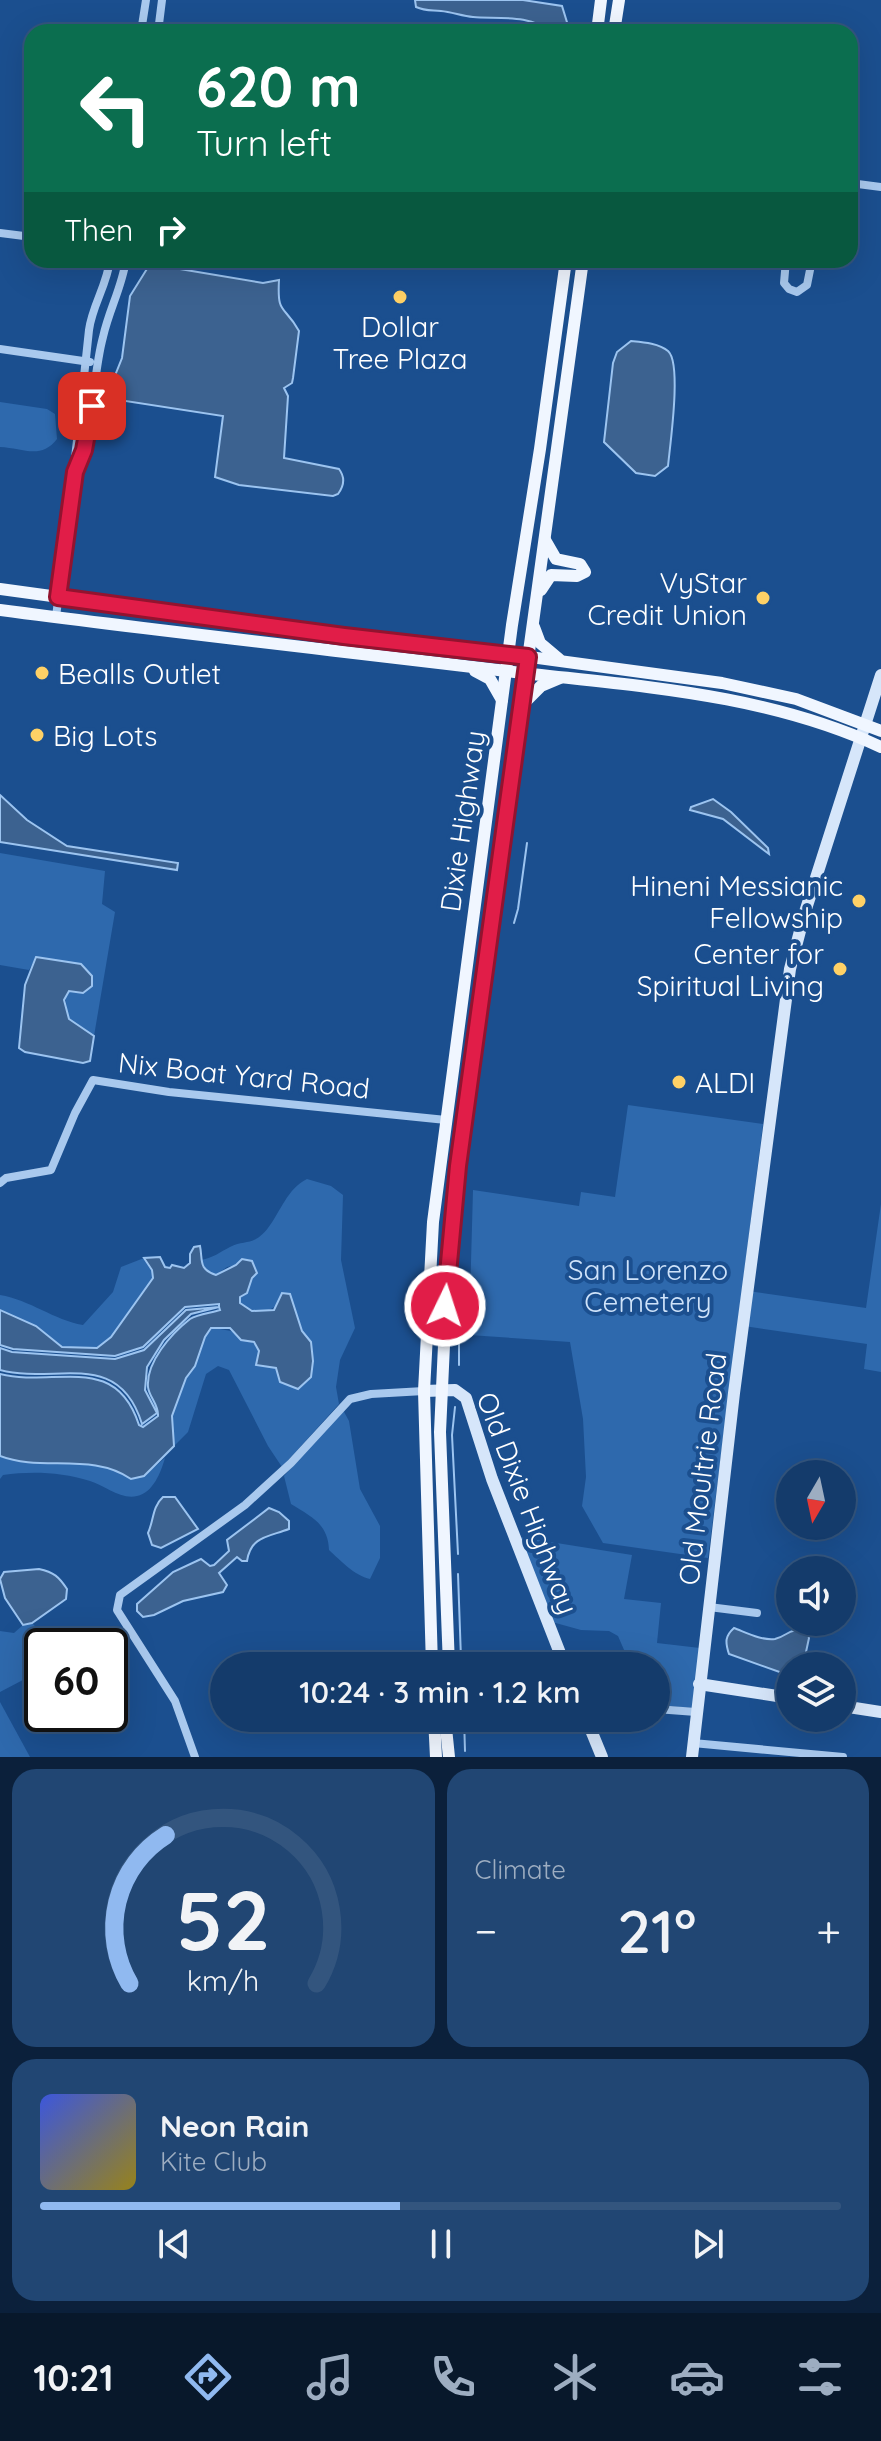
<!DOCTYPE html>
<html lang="en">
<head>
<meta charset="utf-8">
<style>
  body { margin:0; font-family:Quicksand,sans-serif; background:#214673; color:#f1f3f6; height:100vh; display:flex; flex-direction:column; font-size:30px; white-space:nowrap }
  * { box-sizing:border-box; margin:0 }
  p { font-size:26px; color:#9dadc1 }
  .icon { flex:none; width:44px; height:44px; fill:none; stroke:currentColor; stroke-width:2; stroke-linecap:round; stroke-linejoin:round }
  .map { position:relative; height:1757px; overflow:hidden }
  .panel { display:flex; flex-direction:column; gap:12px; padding:12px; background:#0b203b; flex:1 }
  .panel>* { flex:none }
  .top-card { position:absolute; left:24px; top:24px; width:834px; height:244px; border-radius:24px; box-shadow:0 8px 32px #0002,0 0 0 2px #33557e; background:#0b6e4f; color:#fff; overflow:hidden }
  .needle { width:52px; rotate:189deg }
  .fabs { position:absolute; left:776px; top:1460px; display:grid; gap:16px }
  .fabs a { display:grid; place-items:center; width:80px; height:80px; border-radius:50%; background:#143b6b; box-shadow:0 8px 32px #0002,0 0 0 2px #33557e; font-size:40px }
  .speed { position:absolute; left:24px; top:1628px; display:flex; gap:16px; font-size:40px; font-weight:700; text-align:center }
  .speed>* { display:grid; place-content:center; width:104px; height:104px; border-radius:50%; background:#143b6b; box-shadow:0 8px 32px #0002,0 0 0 2px #33557e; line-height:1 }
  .speed .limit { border:4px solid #111; border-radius:12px; background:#fff; color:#111 }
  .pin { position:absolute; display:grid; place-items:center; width:68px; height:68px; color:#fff; margin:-34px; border-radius:16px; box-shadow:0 4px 12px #0006 }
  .me { position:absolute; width:88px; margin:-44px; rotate:4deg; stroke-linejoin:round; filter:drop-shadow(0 0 6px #0008) }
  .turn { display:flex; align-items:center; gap:28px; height:168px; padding:0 40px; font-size:36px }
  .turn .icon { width:104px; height:104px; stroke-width:2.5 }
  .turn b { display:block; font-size:56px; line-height:68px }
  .then { display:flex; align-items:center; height:76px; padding:0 40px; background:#0003; gap:16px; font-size:30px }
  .big { font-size:60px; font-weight:600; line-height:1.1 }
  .panel .widget { flex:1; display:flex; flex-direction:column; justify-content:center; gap:12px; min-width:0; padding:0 28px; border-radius:24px; background:#214673 }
  .panel .dial { align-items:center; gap:0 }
  .dial svg { height:208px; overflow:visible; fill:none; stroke:#33557e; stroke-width:7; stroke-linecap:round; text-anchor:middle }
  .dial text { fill:#f1f3f6; stroke:none }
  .song { display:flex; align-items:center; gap:24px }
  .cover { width:96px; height:96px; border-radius:12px; background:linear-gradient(135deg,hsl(230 70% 55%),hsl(50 70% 35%)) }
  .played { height:8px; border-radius:4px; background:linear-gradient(90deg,#90b9f0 45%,#33557e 45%) }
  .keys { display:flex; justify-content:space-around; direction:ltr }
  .heat { display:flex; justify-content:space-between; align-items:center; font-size:44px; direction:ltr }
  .panel .tiles { flex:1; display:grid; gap:12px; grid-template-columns:1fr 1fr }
  .widget:last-child { grid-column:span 2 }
  .trip { position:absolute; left:210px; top:1652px; width:460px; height:80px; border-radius:40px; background:#143b6b; box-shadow:0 8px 32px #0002,0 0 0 2px #33557e; font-weight:600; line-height:80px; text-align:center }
  .tab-bar { display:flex; height:128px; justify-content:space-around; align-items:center; background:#08182b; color:#9dadc1 }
  .tab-bar .icon { width:56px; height:56px }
  .tab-bar .active { color:#90b9f0 }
  .tab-bar b { font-size:36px; color:#f1f3f6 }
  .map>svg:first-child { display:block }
  .green { fill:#2e69ad }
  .water { fill:#3c6290; stroke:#9cc4f0; stroke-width:2 }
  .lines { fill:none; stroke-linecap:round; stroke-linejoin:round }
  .stream { stroke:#9cc4f0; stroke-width:2 }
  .street { stroke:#a9c9ee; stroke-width:8 }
  .secondary { stroke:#d6e6fa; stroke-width:12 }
  .primary { stroke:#f0f6ff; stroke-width:12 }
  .route-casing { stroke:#92132f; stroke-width:20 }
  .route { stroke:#e11d48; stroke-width:14 }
  .poi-dot { fill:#ffd166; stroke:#1b4f8f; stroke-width:3 }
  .labels { text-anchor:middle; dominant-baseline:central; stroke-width:8; stroke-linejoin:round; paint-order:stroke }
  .poi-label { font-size:28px; fill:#fff; stroke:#1b4f8f; text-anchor:end }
  .street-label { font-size:28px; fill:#fff; stroke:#1b4f8f }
  .park-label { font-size:28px; fill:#cfe3fa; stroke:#1b4f8f }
</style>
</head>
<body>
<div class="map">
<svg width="881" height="1757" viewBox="0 0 881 1757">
  <rect width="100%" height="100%" fill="#1b4f8f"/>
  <g class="green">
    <path d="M0,402L47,409L55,414L57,439C41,460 23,448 0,447Z"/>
    <path d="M0,853L105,871L102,904L115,912L94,1036L68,1019L65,994L81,964L36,957L29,970L0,965Z"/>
    <path d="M628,1105L763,1124L708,1558L603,1543L582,1506L586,1477L583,1419L570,1342L469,1335L473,1190L579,1206L581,1192L615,1197Z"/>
    <path d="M307,1179L331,1186L343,1195L341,1260L355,1328L340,1360L336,1387L339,1404L282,1467L268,1446L229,1370L218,1366L206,1374L188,1432L174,1446L172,1416L186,1378L195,1366L205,1337L211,1328C226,1330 243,1331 254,1344C263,1353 264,1363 276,1368L311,1342L302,1331L290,1294C271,1311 264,1318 239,1304L240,1296L247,1293L252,1278L236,1265L227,1267L216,1275C207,1272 202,1270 201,1260C213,1258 220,1252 230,1247C245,1239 253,1247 268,1228C281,1211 287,1189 307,1179Z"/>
    <path d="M881,1204V1372L864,1369L867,1344L744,1326L748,1291L866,1308Z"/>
    <path d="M144,1258L152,1270L153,1278L111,1337L97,1348L62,1347L36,1326L0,1310V1295C30,1300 54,1320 83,1325L113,1292L121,1267Z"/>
    <path d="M343,1410L349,1421L360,1489L380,1526V1558L370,1579C355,1576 340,1560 329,1550C328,1524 312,1517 291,1504L284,1476Z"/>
    <path d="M0,1456C42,1471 93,1453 131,1479L144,1476L165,1458C161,1472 153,1493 137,1496C121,1500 104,1485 90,1481C61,1472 31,1471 3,1475L0,1479Z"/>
    <path d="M519,1537L632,1555L624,1599L661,1603L657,1643L700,1648L693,1708L656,1705V1666H631L618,1636L609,1631L581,1630L552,1622Z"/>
    <path d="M32,1623L54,1646H42V1670L0,1692V1631L14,1633L23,1625Z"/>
    <path d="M0,1702L30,1757H0Z"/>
  </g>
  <g class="water">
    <path d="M415,0H523L562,6L570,32H549C533,14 495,19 473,17C462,16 452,12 441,11C431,10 425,11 416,7Z"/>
    <path d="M150,264L263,283L279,280C277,316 284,304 299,331L293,378L292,383L284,388L288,396L284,458L339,469C345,477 344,486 338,494L333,496L239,485L215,477L223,416L106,398L122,358L130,296Z"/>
    <path d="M631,341C642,342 659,343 668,351C682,363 670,445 668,466L655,476L636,473L604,442L613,363L617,352Z"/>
    <path d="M0,795L27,820L67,846L178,863L177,870L0,842Z"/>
    <path d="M713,799L731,812L768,848L769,854L723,819L690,810L691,807Z"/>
    <path d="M36,957L81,964L92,976V986L83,993L69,991L64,1000L69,1019L94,1036L90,1061L83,1063L25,1052L19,1048L25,985Z"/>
    <path d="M200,1246C203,1261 198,1269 216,1275L236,1265L242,1259L252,1261L257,1273L252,1278L247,1293L240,1297V1303L252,1311L274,1310L282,1293L290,1294L302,1331L311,1342L313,1361L311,1377L298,1389L280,1382L276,1368L256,1365L259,1351L254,1342L241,1340L230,1328H211L205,1337L195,1366L186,1378L172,1416L174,1446L144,1476L131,1479C92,1452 41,1472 0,1456V1374C54,1388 115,1351 139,1425L143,1427L158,1416C159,1405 149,1397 148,1387C146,1362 171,1334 190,1319C198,1314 211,1313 220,1310L219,1307L191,1314L164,1340L147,1367L145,1390L157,1413L142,1424C118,1347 56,1385 0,1370V1348L12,1352L115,1359L144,1350L186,1310L219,1307V1304L185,1307L143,1347L115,1356L13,1349L0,1345V1310L36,1326L62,1347L97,1348L111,1337L153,1278L152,1270L144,1258L160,1257L165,1267L170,1268L172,1265L184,1268L190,1263V1254L194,1247Z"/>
    <path d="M163,1497H175L198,1529L161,1548L152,1545L148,1533C154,1520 152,1507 163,1497Z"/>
    <path d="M269,1508L279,1512L289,1521V1529C268,1537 251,1536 247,1561H242L237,1557L219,1573L227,1585L223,1592L183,1601L154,1615L143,1617L137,1611V1604L173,1572L201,1559L210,1566L214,1565L229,1551L227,1540Z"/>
    <path d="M39,1569C54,1572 59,1577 67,1589L66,1599L32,1623L23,1625L5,1598L0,1579L4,1572Z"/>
    <path d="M734,1628C745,1632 762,1641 775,1639C790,1635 787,1628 807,1631L809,1638L803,1666H790V1676L788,1675L729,1654C725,1642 725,1636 734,1628Z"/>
  </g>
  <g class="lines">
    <g class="stream">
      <path d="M514,923L518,909L527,843"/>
      <path d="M459,1365V1336"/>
      <path d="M455,1407L452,1435L458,1554"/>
      <path d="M458,1574L461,1659"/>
      <path d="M464,1718L465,1751"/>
    </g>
    <g class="street">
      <path d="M141,32L146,0"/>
      <path d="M158,32L162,0"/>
      <path d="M32,80L29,82L27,97L29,104L32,105"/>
      <path d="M850,183L881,187"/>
      <path d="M0,233L32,237"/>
      <path d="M786,260L784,283L789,289L797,292L807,285L812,260"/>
      <path d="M0,349L90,362"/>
      <path d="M78,464C95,423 92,378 103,337C109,310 122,287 126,260"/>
      <path d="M56,617C68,522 79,426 89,330C92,306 107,285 110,260"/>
      <path d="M0,1183L6,1178L51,1170L75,1113L93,1080L169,1092L446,1120"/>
      <path d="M709,1607L757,1613"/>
      <path d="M656,1709L696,1712"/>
      <path d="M693,1743L843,1757"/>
      <path d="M195,1757L175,1701L117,1610L120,1595L245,1505L291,1463L350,1399L371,1394L424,1391"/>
    </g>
    <g class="secondary">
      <path d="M424,1391L455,1390L466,1398L492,1479L565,1666"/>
      <path d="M699,1684L790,1698"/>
      <path d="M842,1706L881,1712"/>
      <path d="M586,1718L602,1757"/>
      <path d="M692,1757L734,1393L790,969L805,912L881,675"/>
    </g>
    <g class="primary">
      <path d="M597,32L601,0"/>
      <path d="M614,32L619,0"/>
      <path d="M0,589L344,636L478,650L722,683L796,699L881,731"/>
      <path d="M541,590L551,575L577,576L585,572L580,564L556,559L545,540"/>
      <path d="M0,610C166,632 332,650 498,670C628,686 760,691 881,747"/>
      <path d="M534,627L540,643L559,659"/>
      <path d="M475,671L490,679L502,700"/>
      <path d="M521,706L541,686L560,678"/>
      <path d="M432,1666L424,1391L433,1222L512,625L540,449L566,260"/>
      <path d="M449,1666L440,1432L448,1258L458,1166L583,260"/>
      <path d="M434,1718L436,1757"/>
      <path d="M445,1718L449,1757"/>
    </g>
  </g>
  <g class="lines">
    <defs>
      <path id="route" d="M92,406L84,450L75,472L58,597L344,636L528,657L458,1166L445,1306"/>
    </defs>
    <use href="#route" class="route-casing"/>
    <use href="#route" class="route"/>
  </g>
  <g class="poi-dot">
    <circle cx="400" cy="297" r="8"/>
    <circle cx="763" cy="598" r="8"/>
    <circle cx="42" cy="673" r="8"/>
    <circle cx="37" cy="735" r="8"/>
    <circle cx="859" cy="901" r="8"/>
    <circle cx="840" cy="969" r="8"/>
    <circle cx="679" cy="1082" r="8"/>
  </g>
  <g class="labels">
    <g class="poi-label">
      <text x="400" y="326" text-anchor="middle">Dollar<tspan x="400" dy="32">Tree Plaza</tspan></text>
      <text x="747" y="582">VyStar<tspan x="747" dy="32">Credit Union</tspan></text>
      <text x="58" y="673" text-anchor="start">Bealls Outlet</text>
      <text x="53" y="735" text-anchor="start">Big Lots</text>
      <text x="843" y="885">Hineni Messianic<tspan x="843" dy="32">Fellowship</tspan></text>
      <text x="824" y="953">Center for<tspan x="824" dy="32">Spiritual Living</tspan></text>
      <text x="695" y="1082" text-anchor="start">ALDI</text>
    </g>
    <g class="street-label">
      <text transform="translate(462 821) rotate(-82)">Dixie Highway</text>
      <text transform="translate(244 1075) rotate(6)">Nix Boat Yard Road</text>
      <text transform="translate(702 1469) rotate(-83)">Old Moultrie Road</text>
      <text transform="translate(528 1503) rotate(69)">Old Dixie Highway</text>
    </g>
    <g class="park-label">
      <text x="648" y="1269">San Lorenzo<tspan x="648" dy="32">Cemetery</tspan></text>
    </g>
  </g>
</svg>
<div class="fabs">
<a><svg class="needle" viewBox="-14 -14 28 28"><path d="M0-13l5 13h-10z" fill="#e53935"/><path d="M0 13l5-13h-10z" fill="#9dadc1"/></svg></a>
<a><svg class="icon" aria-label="sound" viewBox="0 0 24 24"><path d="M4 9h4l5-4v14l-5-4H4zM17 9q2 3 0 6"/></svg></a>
<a><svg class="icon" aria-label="layers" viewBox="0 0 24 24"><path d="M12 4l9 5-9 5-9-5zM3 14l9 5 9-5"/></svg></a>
</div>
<div class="speed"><div class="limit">60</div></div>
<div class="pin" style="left:92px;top:406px;background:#d93025"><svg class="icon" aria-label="arrive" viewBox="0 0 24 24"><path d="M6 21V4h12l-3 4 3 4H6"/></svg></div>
<svg class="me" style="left:445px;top:1306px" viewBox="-20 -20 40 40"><circle r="17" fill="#e11d48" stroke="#fff" stroke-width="3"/><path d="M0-11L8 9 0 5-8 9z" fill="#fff"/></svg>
<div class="trip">10:24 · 3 min · 1.2 km</div>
<div class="top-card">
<div class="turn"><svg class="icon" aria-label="left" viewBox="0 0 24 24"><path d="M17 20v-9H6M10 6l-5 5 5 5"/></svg><div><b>620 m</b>Turn left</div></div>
<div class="then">Then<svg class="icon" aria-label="right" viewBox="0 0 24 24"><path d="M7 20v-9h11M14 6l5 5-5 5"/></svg></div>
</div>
</div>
<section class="panel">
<div class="tiles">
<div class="widget dial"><svg viewBox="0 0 100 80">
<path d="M14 69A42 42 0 1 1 86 69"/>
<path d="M14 69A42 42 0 0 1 28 12" stroke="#90b9f0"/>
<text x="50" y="56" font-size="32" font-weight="700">52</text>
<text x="50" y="72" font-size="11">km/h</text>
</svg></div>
<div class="widget"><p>Climate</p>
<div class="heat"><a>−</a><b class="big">21°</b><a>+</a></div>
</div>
<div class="widget">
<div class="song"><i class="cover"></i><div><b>Neon Rain</b><p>Kite Club</p></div></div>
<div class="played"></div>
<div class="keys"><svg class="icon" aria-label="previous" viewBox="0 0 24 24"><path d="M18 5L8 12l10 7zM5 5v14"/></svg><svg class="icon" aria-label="pause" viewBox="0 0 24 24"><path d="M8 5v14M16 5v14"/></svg><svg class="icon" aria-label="next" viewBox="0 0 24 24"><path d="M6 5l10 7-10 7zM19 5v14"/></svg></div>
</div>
</div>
</section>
<nav class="tab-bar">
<b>10:21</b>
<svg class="icon active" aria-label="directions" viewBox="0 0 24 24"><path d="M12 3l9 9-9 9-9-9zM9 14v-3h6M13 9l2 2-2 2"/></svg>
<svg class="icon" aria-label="music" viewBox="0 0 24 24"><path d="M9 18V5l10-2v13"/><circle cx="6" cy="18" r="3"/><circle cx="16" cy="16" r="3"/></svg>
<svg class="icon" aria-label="phone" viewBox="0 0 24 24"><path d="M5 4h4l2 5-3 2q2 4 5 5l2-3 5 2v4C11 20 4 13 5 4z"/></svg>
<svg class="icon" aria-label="climate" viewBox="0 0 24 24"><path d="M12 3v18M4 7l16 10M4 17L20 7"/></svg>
<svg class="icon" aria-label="car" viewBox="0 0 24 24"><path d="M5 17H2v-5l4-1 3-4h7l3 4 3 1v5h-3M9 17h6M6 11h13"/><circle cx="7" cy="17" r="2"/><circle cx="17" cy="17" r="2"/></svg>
<svg class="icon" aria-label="filters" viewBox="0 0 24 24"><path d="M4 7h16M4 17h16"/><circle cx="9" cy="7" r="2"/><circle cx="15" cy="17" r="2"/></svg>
</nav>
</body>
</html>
